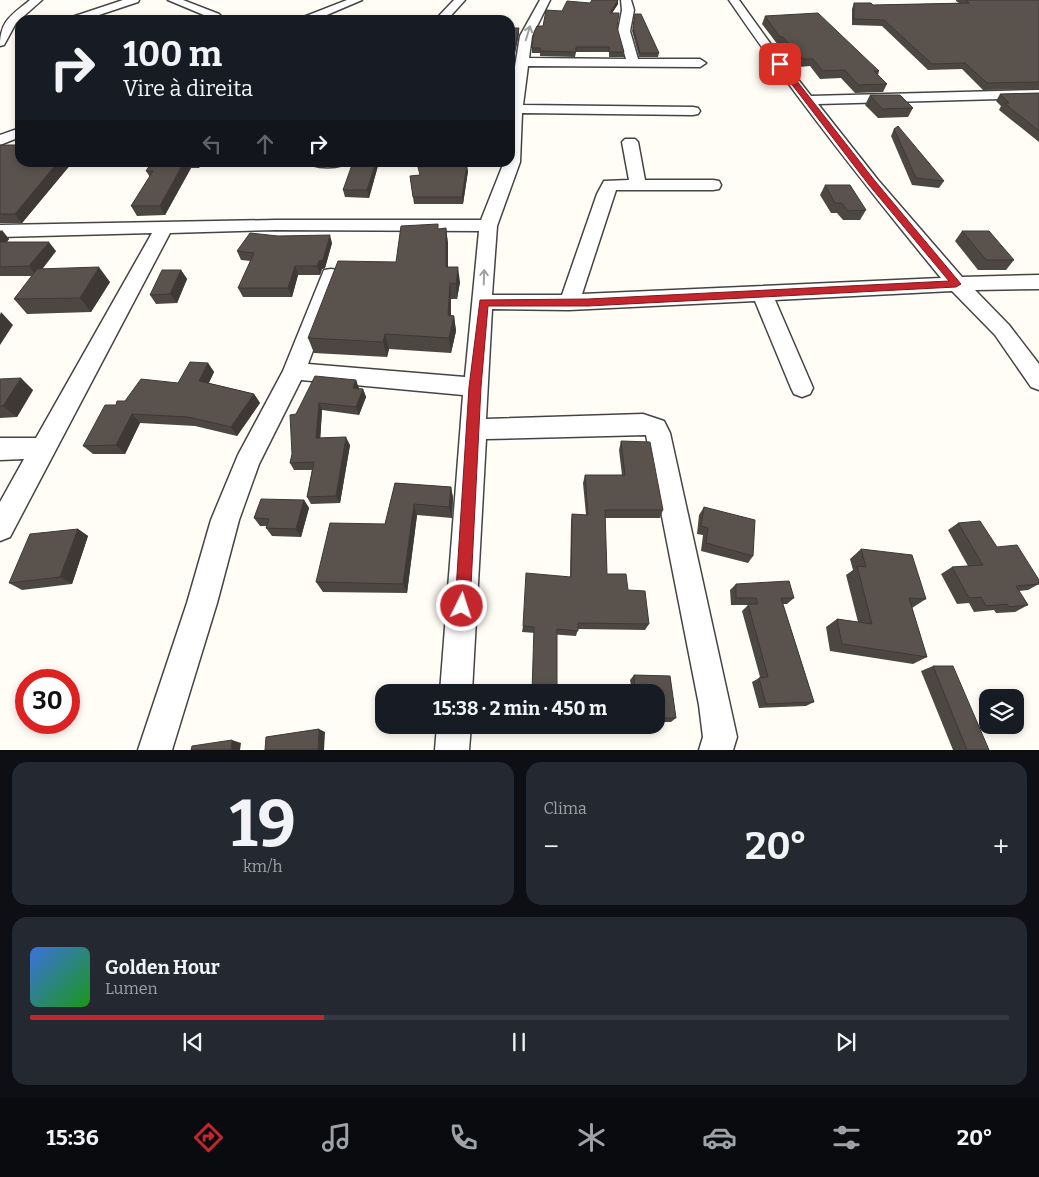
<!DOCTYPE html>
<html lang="pt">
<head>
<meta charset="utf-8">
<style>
  body { margin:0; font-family:Bitter,serif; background:#242831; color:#f1f3f6; height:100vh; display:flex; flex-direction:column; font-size:19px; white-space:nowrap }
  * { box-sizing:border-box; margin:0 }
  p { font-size:16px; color:#9ea1a6 }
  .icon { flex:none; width:28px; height:28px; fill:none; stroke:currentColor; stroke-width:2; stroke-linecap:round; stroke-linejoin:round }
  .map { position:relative; height:750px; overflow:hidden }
  .panel { display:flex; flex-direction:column; gap:12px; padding:12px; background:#0d0f14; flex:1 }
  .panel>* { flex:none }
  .guide { position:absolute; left:15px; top:15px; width:500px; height:152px; border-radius:15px; box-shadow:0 2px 8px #0003; background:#171b24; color:#f1f3f6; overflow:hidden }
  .tools { position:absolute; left:979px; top:689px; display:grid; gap:10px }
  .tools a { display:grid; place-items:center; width:45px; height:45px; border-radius:10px; background:#171b24; box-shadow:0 2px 8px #0003; font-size:25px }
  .speed { position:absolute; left:15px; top:669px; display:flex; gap:10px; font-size:25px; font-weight:700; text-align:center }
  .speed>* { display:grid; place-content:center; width:65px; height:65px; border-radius:50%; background:#171b24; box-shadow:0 2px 8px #0003; line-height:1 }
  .speed .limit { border:8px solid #d22; background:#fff; color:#111 }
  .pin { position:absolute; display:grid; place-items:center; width:42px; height:42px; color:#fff; margin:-21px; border-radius:10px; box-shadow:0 2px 8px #0006 }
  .me { position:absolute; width:55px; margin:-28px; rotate:4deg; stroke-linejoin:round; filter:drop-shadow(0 0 4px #0008) }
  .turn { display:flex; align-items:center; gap:18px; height:105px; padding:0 25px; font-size:22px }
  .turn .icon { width:65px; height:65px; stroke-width:2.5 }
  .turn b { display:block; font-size:35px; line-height:42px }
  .lanes { display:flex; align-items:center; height:48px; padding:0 25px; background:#0003; justify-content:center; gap:25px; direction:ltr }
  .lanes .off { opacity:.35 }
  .big { font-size:38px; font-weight:700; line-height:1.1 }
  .panel .widget { flex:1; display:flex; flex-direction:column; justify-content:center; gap:8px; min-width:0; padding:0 18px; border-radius:15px; background:#242831 }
  .panel .dial { align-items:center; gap:0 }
  .dial b { font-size:65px; line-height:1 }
  .song { display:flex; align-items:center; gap:15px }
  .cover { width:60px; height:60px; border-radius:8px; background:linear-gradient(135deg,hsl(220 70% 55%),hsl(120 70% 35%)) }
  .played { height:5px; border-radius:2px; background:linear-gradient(90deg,#c4262e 30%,#363941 30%) }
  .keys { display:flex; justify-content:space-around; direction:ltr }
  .heat { display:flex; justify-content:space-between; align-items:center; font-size:28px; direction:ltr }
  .panel .tiles { flex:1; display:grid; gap:12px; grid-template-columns:1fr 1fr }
  .widget:last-child { grid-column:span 2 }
  .trip { position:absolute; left:375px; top:684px; width:290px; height:50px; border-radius:15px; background:#171b24; box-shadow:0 2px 8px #0003; font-weight:700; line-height:50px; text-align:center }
  .tab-bar { display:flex; height:80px; justify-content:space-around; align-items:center; background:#090b0e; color:#9ea1a6 }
  .tab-bar .icon { width:35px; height:35px }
  .tab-bar .active { color:#c4262e }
  .tab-bar b { font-size:22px; color:#f1f3f6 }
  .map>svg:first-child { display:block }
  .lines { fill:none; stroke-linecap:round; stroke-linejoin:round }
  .minor-casing { stroke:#444; stroke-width:3 }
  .minor { fill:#fff; fill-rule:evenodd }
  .wall { fill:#4d4742 }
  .shaded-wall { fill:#3f3936 }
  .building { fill:#5a524d; stroke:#3f3936 }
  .oneway { stroke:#a0a0a0 }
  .route { fill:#c4262e; stroke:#7f191e }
</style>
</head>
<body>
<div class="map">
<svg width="1039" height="750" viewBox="0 0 1039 750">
  <rect width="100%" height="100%" fill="#fffdf5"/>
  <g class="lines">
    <defs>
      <g id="minor">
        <path d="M30,0H42L16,23L4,45L0,46C0,20 12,15 30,0Z"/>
        <path d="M123,0H139L138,2L84,20H67L69,18Z"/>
        <path d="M168,0H183L219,14L221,16L219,18H211Z"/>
        <path d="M347,0H362L315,20H299L301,18Z"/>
        <path d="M454,0H465L447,20H435Z"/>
        <path d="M540,0H550L532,36L529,58L626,59L618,31L622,10L621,0H631L634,10L630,31L638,59H700L706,63L700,67L528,66L523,105L693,107L698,108L700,111L698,114L693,115L522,113L520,162L497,226L492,295H562L597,194L604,181L629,180L622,142L625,139H635L638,142L645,180H713L719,181L721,185L719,189L713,190H616L582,294L941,278C867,188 795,97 729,0H739L775,50L811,96L1039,90V98L818,104L878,180L962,277L1039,275V289L975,290L1009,325L1039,364V390L1031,387L995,335L952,291L775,300L813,388L810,394L802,397L794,394L791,388L755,301L569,310L492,309L486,419L643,414L664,421L670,433L737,737L733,750H699L703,737L699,705L646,435L486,439L472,692H440L463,395L301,380L259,464L239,520L217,603L172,750H138L187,603L211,520L238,455L283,371L324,270L331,269L338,270L341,275L308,364L465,377L479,231L276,230L170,233L10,537L0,541V502L24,459L0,460V438H36L152,233L0,237V225L276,220H481L504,162H510V97L520,36Z"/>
        <path d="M20,128V137L0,145V135Z"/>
        <path d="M310,162H345L343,165C333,168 322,168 312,165Z"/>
        <path d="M437,725H471L469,750H435Z"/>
      </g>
    </defs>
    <use href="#minor" class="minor-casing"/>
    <use href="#minor" class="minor"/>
  </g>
  <g class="wall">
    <path d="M618,0V4L612,13L624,52V57H609V52H576L575,57L540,56V53H532V48L543,26L590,3Z"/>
    <path d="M956,0H1039V89L983,90L962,69L928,70L882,26L852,25V9L854,3L873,5L959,3L956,1Z"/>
    <path d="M635,14L659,53L658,57H639L632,31Z"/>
    <path d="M765,16L879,71L878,75L887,84L883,92L855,93L841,78L820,79L810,66L799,67L781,45H778L762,24Z"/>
    <path d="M510,28L519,33L515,53H510Z"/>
    <path d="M1039,93V142L999,110L1001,106L996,101L1000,94Z"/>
    <path d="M870,95L913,108L908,117L878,118L865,105Z"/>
    <path d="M894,129L944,181L939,188L912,185L891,136Z"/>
    <path d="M0,145L71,164L22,223H0Z"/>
    <path d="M152,162H202L199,168H191L165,215L137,216L131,206L150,177L146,171Z"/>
    <path d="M379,162L369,198L345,197L343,190Z"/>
    <path d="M468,171L463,204H414L410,176Z"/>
    <path d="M825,185L866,210L860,220H843L837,213H831L820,195Z"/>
    <path d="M446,228L448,244V267L460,282L457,299H451V315L454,316L456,331L451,353L389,349L387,357L314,353L308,338L396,262L439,229Z"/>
    <path d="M0,230L9,239L7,242L56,251L42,269L110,282L91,312L27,314L14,299L32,276H0Z"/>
    <path d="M962,231L1014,260L1006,270H978L955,241Z"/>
    <path d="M278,236L332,243L325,268L322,269L320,275H298L292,297H243L238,288L251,261L241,260L237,251Z"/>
    <path d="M181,270L187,279L177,303L156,304L150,295Z"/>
    <path d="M208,363L214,372L209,383L254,394L260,403L237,436L195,426L140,423L125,454H93L83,446L116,405L178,383Z"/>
    <path d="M0,379L33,390L17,417L0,418Z"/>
    <path d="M356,380L358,389H363L366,397L359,415L322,410L320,438L350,445L340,503L311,504L307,497L312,470H294L290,463L292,454L296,414Z"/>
    <path d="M621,441L663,510L660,518H605L607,574L628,590L649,624L645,630L578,629L576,636L522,632L523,626L570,577L571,522L572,514L586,515L583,483L585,475H622L619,450Z"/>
    <path d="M395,483L451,487L453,498L452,518L417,515L407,593L323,592L316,582L385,524Z"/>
    <path d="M304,500L309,508L301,537L272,536L266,528V526H260L254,518Z"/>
    <path d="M704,507L753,556L748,563L701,551L703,535L697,534L699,515Z"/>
    <path d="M958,523L997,547L1039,580V584L1028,590L1019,591L1028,605L1015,612L996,613L994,610L974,612L969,603L957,604L941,574L952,567L968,566L948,530Z"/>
    <path d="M78,529L88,536L72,584L22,590L9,583Z"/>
    <path d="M861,549L926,599L912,608L927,657L913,664L830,651L826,627L837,619L858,622L846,575L853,570L850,559Z"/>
    <path d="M736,584L794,598L787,604H783L814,702L806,706L759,708L752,682L759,678L760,677L742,611L748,605H731L730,590Z"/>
    <path d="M933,666L989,750H953L921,671Z"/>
    <path d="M634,675L670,676L676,718L671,722H656V692H632L630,680Z"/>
  </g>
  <g class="shaded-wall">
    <path d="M618,0V4L609,18L610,13Z"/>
    <path d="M519,28V33L515,53V47Z"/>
    <path d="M58,162H70L71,164L22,223L15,214Z"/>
    <path d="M184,162H188L191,168L165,215L160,206Z"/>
    <path d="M196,162H202L199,168Z"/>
    <path d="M376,162H379L369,198L367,190Z"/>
    <path d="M467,164L468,171L463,204L462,197Z"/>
    <path d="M446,228L448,244V282L446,267Z"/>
    <path d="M2,230L9,239L0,250V232Z"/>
    <path d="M330,235L332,243L325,268L322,269L320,275L317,266Z"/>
    <path d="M49,242L56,251L37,276L29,266Z"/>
    <path d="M295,266L298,275L292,297L288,288Z"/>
    <path d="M99,267L110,282L91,312L80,298Z"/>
    <path d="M458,267L460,282L457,299L456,284Z"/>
    <path d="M181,270L187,279L177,303L170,294Z"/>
    <path d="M450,283L451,299L450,330L448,315Z"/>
    <path d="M1,312L13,325L0,345V315Z"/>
    <path d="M454,316L456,331L451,353L449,338Z"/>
    <path d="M385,334L389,349L387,357L383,342Z"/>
    <path d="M208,363L214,372L205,390L199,381Z"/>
    <path d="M21,378L33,390L17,417L3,406Z"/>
    <path d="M356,380L359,388L355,396L353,388Z"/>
    <path d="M363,389L366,397L359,415L356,407Z"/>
    <path d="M254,394L260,403L237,436L231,427Z"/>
    <path d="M319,403L322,410L320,445L316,438Z"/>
    <path d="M132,414L140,423L125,454L116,445Z"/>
    <path d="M346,437L350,445L340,503L336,496Z"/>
    <path d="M451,487L453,498L452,518L449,507Z"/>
    <path d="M304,500L309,508L301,537L296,529Z"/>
    <path d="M414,504L417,515L407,593L403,584Z"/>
    <path d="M78,529L88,536L72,584L60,577Z"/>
    <path d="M319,729L325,732L324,750H318Z"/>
    <path d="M232,740L241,743L240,750H231Z"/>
  </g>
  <g class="building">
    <path d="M592,0H618L610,13H619L617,27L624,52H609V47H576V52L540,51V48H532L534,32L537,26H543L546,10L562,11L567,1L590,3Z"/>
    <path d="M966,0H1039V82L987,83L965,63L932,64L884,20L854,19V3H871L873,5L969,3Z"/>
    <path d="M818,13L879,71H874L887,84L858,85L845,70L823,71L813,59H802L783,37H780L765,16Z"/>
    <path d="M635,14H641L659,53H640L633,27Z"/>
    <path d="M447,16L483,17L482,20H447Z"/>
    <path d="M510,28H519L515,47H510Z"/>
    <path d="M1039,93V131L1004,103H1009L1000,94Z"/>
    <path d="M870,95H900L913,108L882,109Z"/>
    <path d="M898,126L944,181L916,178L894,129Z"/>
    <path d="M0,145H20V162H58L15,214H0Z"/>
    <path d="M152,162H184L160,206H131L153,171H146Z"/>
    <path d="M353,162H376L367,190H343Z"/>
    <path d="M467,164L462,197H413L410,176L420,175L418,167Z"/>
    <path d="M825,185H850L866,210L848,211L842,203H835Z"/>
    <path d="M438,224V229L446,228V267H458L456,284L450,283L448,315L454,316L449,338L385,334L383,342L308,338L338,261L396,262L401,226Z"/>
    <path d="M962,231H989L1014,260H986Z"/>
    <path d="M250,233L278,236L330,235L323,260L319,261L317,266H295L288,288H238L254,253L237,251Z"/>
    <path d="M0,242H49L29,266L0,267Z"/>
    <path d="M99,267L80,298L14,299L37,269Z"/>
    <path d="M162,270H181L170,294L150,295Z"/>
    <path d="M190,362L208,363L199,381L254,394L231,427L188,417L132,414L116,445L83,446L105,405H116L117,401H125L141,379L178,383Z"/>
    <path d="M315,376L356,380L353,388L363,389L356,407L319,403L316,438L346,437L336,496L307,497L314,462L290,463L292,454L290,415L296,414Z"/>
    <path d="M21,378L3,406H0V379Z"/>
    <path d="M621,441L650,442L663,510H605L607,574H626L628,590L645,591L649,624L578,623V631L557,629V692H532L534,627L523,626L526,573L571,577L572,514L588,515L585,475H625Z"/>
    <path d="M395,483L451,487L449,507L414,504L403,584L316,582L330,523L385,524Z"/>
    <path d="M261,499L304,500L296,529L266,528L269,519L254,518Z"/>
    <path d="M704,507L755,520L753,556L706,543L708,528L701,526Z"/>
    <path d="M980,521L997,547L1017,545L1039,580V584L1016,586L1028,605L1009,607L1007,604L986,606L981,597L969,598L952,567L983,565L958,523Z"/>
    <path d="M78,529L60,577L9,583L30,534Z"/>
    <path d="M861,549L912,555L926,599L909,598L927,657L842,644L837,619L872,624L857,566L866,567Z"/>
    <path d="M789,581L794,598H781L814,702L766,704L759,678L768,677L748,604H758L756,598H736V584Z"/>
    <path d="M933,666H953L989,750H967Z"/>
    <path d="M634,675L670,676L676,718H656V692H635Z"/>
    <path d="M319,729L318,750H265L266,737Z"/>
    <path d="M232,740L231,750H191L192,746Z"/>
  </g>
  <defs><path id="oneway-shaft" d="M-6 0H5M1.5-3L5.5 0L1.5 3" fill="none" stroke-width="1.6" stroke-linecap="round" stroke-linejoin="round" transform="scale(1.25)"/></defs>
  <g class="oneway">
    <use href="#oneway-shaft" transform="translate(528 33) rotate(-73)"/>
    <use href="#oneway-shaft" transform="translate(484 277) rotate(-88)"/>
  </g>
  <path class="route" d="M777,62H782L875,181L961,284L956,287L588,306H488L481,387L470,606L467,612L462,614L457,612L455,606L469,387L480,300L588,299L949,281L869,185L777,65Z"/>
</svg>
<div class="tools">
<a><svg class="icon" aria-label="layers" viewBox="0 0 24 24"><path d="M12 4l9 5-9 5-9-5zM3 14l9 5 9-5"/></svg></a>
</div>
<div class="speed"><div class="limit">30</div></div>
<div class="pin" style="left:780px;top:64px;background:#d93025"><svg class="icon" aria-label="arrive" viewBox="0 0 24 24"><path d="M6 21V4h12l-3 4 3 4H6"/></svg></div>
<svg class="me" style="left:462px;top:606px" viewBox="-20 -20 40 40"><circle r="17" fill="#c4262e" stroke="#fff" stroke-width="3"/><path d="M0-11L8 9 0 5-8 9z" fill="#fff"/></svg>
<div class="trip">15:38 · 2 min · 450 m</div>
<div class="guide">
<div class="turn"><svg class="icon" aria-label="right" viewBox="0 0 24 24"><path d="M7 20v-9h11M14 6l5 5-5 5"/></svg><div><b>100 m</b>Vire à direita</div></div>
<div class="lanes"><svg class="icon off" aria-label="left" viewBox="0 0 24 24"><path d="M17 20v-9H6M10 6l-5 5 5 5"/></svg><svg class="icon off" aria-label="ahead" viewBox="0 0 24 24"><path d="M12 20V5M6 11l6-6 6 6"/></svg><svg class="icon" aria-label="right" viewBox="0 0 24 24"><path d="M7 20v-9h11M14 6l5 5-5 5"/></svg></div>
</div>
</div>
<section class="panel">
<div class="tiles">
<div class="widget dial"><b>19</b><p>km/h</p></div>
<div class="widget"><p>Clima</p>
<div class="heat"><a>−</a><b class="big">20°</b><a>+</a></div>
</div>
<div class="widget">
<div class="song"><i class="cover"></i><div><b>Golden Hour</b><p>Lumen</p></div></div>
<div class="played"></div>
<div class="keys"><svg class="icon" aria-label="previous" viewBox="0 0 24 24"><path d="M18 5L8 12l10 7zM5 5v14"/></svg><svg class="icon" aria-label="pause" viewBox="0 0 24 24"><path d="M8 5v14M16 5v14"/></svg><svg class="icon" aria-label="next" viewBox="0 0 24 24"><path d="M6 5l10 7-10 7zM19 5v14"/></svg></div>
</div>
</div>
</section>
<nav class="tab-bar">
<b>15:36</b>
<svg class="icon active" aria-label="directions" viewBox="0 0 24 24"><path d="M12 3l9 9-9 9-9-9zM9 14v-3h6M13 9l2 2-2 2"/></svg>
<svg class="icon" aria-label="music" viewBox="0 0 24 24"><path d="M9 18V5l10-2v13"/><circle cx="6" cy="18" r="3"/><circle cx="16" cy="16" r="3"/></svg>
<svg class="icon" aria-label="phone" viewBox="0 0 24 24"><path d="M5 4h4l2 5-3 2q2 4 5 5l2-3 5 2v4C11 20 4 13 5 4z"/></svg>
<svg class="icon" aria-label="climate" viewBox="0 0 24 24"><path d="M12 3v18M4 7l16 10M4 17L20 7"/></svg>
<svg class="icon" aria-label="car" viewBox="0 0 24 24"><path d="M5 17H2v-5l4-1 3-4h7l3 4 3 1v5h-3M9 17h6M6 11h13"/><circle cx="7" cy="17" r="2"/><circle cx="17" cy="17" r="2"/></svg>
<svg class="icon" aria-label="filters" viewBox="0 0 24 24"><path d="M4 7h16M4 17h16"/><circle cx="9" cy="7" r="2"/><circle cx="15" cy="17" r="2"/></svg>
<b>20°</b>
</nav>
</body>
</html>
